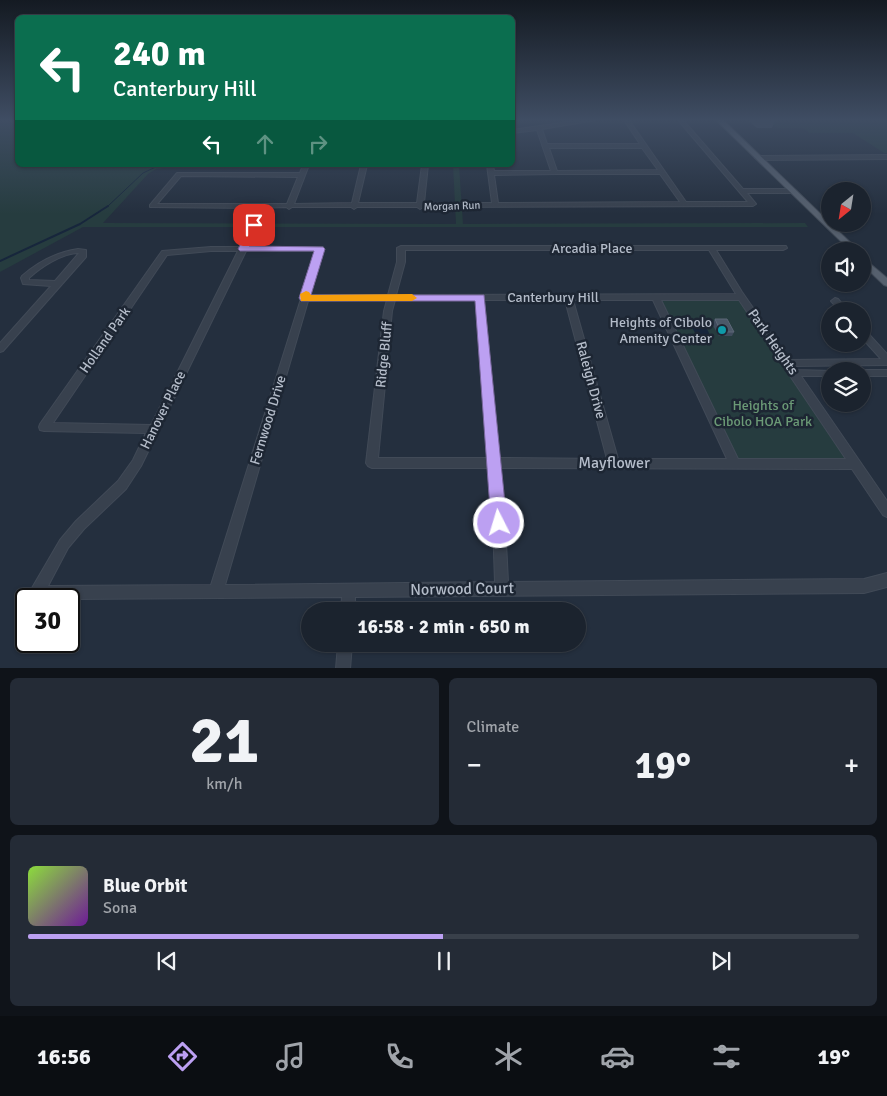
<!DOCTYPE html>
<html lang="en">
<head>
<meta charset="utf-8">
<style>
  body { margin:0; font-family:Signika,sans-serif; background:#242b36; color:#f1f3f6; height:100vh; display:flex; flex-direction:column; font-size:19px; white-space:nowrap }
  * { box-sizing:border-box; margin:0 }
  p { font-size:16px; color:#a0a4aa }
  .icon { flex:none; width:28px; height:28px; fill:none; stroke:currentColor; stroke-width:2; stroke-linecap:round; stroke-linejoin:round }
  .map { position:relative; height:668px; overflow:hidden }
  .panel { display:flex; flex-direction:column; gap:10px; padding:10px; background:#0f1319; flex:1 }
  .panel>* { flex:none }
  .hud { position:absolute; left:15px; top:15px; width:500px; height:152px; border-radius:8px; box-shadow:0 1px 4px #0004,0 0 0 1px #39404a; background:#0b6e4f; color:#fff; overflow:hidden }
  .needle { width:32px; rotate:210deg }
  .controls { position:absolute; left:821px; top:182px; display:grid; gap:10px }
  .controls a { display:grid; place-items:center; width:50px; height:50px; border-radius:50%; background:#1b232e; box-shadow:0 1px 4px #0004,0 0 0 1px #39404a; font-size:25px }
  .speed { position:absolute; left:15px; top:588px; display:flex; gap:10px; font-size:25px; font-weight:700; text-align:center }
  .speed>* { display:grid; place-content:center; width:65px; height:65px; border-radius:50%; background:#1b232e; box-shadow:0 1px 4px #0004,0 0 0 1px #39404a; line-height:1 }
  .speed .limit { border:2px solid #111; border-radius:8px; background:#fff; color:#111 }
  .pin { position:absolute; display:grid; place-items:center; width:42px; height:42px; color:#fff; margin:-21px; border-radius:10px; box-shadow:0 2px 8px #0006 }
  .me { position:absolute; width:55px; margin:-28px; rotate:355deg; stroke-linejoin:round; filter:drop-shadow(0 0 4px #0008) }
  .turn { display:flex; align-items:center; gap:18px; height:105px; padding:0 15px; font-size:22px }
  .turn .icon { width:65px; height:65px; stroke-width:2.5 }
  .turn b { display:block; font-size:35px; line-height:42px }
  .lanes { display:flex; align-items:center; height:48px; padding:0 15px; background:#0003; justify-content:center; gap:25px; direction:ltr }
  .lanes .off { opacity:.35 }
  .big { font-size:38px; font-weight:800; line-height:1.1 }
  .panel .widget { flex:1; display:flex; flex-direction:column; justify-content:center; gap:8px; min-width:0; padding:0 18px; border-radius:8px; background:#242b36 }
  .panel .dial { align-items:center; gap:0 }
  .dial b { font-size:65px; line-height:1 }
  .song { display:flex; align-items:center; gap:15px }
  .cover { width:60px; height:60px; border-radius:8px; background:linear-gradient(135deg,hsl(90 70% 55%),hsl(280 70% 35%)) }
  .played { height:5px; border-radius:2px; background:linear-gradient(90deg,#bca0f2 50%,#39404a 50%) }
  .keys { display:flex; justify-content:space-around; direction:ltr }
  .heat { display:flex; justify-content:space-between; align-items:center; font-size:28px; direction:ltr }
  .panel .tiles { flex:1; display:grid; gap:10px; grid-template-columns:1fr 1fr }
  .widget:last-child { grid-column:span 2 }
  .trip { position:absolute; left:301px; top:602px; width:285px; height:50px; border-radius:25px; background:#1b232e; box-shadow:0 1px 4px #0004,0 0 0 1px #39404a; font-weight:800; line-height:50px; text-align:center }
  .tabs { display:flex; height:80px; justify-content:space-around; align-items:center; background:#0b0e12; color:#a0a4aa }
  .tabs .icon { width:35px; height:35px }
  .tabs .active { color:#bca0f2 }
  .tabs b { font-size:22px; color:#f1f3f6 }
  .map>svg:first-child { display:block }
  .green { fill:#263c3f }
  .water { fill:#17263c }
  .lines { fill:none; stroke-linecap:round; stroke-linejoin:round }
  .stream-far1 { stroke:#17263c; stroke-width:1 }
  .stream { stroke:#17263c; stroke-width:2 }
  .minor-casing { stroke:#414a57; stroke-width:2 }
  .major-casing { stroke:#414a57; stroke-width:2 }
  .minor { fill:#38414e; fill-rule:evenodd }
  .major { fill:#56606e; fill-rule:evenodd }
  .wall { fill:#3f4b5c }
  .building { fill:#4b5868; stroke:#5c6777 }
  .route { fill:#bca0f2; stroke:#7a689d }
  .slow { fill:#f59e0b }
  .culture-dot { fill:#0f9aa8; stroke:#1d2633; stroke-width:2 }
  .labels { text-anchor:middle; dominant-baseline:central; stroke-width:5; stroke-linejoin:round; paint-order:stroke }
  .far-street-label { font-size:11px; fill:#b4bcc9; stroke:#1d2633 }
  .street-label { font-size:14px; fill:#b4bcc9; stroke:#1d2633 }
  .poi-label { font-size:14px; fill:#b4bcc9; stroke:#1d2633; text-anchor:end }
  .park-label { font-size:14px; fill:#6b9a76; stroke:#1d2633 }
  .near-street-label { font-size:16px; fill:#b4bcc9; stroke:#1d2633 }
</style>
</head>
<body>
<div class="map">
<svg width="887" height="669" viewBox="0 0 887 669">
  <rect width="100%" height="100%" fill="#242f3e"/>
  <g class="green">
    <path d="M0,120H17L18,165H186L156,169L148,174L103,223L456,224L453,165H459L463,224L805,223L808,227H83L0,272Z"/>
    <path d="M768,120H887V153H884L853,133H810L803,128H777Z"/>
    <path d="M656,297H742L855,464L734,463Z"/>
  </g>
  <path class="water" d="M688,321H703L711,337L697,336Z"/>
  <g class="lines">
    <path class="stream-far1" d="M107,207L143,173L160,165"/>
    <path class="stream" d="M0,261L80,224L108,206"/>
    <defs>
      <g id="minor">
        <path d="M582,120H596L542,129L547,144H640L624,120H629L686,202H748L678,120H683L743,189H792L795,191L792,193H747L756,204L753,206L423,207L420,209L417,207H357L354,209L351,207H292L289,209L286,207L259,208L256,229L248,247H323L324,249L310,295H388L397,262V248L401,246H786L787,248L783,250H716L742,292L789,360L881,359L862,338V329L865,330L887,354V365L794,366L796,370L833,371H830V376H801L887,501V517L883,515L852,469L500,468L505,523L508,582L864,579L887,573V587L864,593L355,597V611H341L342,597L69,599L32,598L30,593L32,588L60,540L76,521L118,481L133,460L146,433L44,431L40,430L39,427L40,424L162,251L211,247H241L250,229L253,208L150,207V205L177,173H300L303,165H309L294,204L352,203L361,165H367L358,203H417L422,165H428L424,203H492L487,165H493L494,171H551L537,130L512,133V130ZM549,148H642L658,170L557,171ZM557,174H660L680,202L498,203L494,175ZM181,176L298,177L287,204H157ZM405,250H709L736,294L396,295L405,262ZM211,251H238L151,425L53,423L167,255ZM246,251H316L211,585L48,586L68,548L84,529L126,489L141,466ZM387,300L384,311L366,463L368,466L372,468H489L493,523L495,582L225,585L308,301ZM395,300H476L488,458H378L392,311ZM484,300H565L607,459L499,458ZM573,300H653L727,459H618ZM661,300H739L846,459H738Z"/>
        <path d="M887,155V159L758,160L755,158L758,156Z"/>
        <path d="M78,249L86,250V257L3,351L0,352V343L51,286L23,284L21,278L22,276C38,262 57,252 78,249ZM79,253L55,281L29,280V278C41,267 62,253 79,253Z"/>
        <path d="M835,298L838,299L848,311H840L831,301Z"/>
        <path d="M862,370H887V376H862V371H858Z"/>
        <path d="M338,644H352L350,669H336Z"/>
      </g>
      <g id="major">
        <path d="M716,120H723L859,251H851Z"/>
        <path d="M862,257L887,278V286L884,285L862,264Z"/>
      </g>
    </defs>
    <use href="#minor" class="minor-casing"/>
    <use href="#major" class="major-casing"/>
    <use href="#minor" class="minor"/>
    <use href="#major" class="major"/>
  </g>
  <g class="wall">
    <path d="M747,120H775L772,128H757Z"/>
    <path d="M715,319L734,332L732,336H719L712,324Z"/>
  </g>
  <path class="building" d="M715,319H727L734,332H721Z"/>
  <linearGradient id="sky" x2="0" y2="1"><stop stop-color="#141a22"/><stop offset="0.56" stop-color="#3f4d63"/><stop offset="1" stop-color="#3f4d63" stop-opacity="0"/></linearGradient>
  <rect width="887" height="214" fill="url(#sky)"/>
  <path class="route" d="M254,222L259,225L249,246L323,247L325,249L311,295H484L507,523L505,529L499,531L494,529L491,523L475,301H301L299,298L314,251H240L238,249L250,225Z"/>
  <path class="slow" d="M306,291L309,292L311,295L412,294L417,298L412,301H301L300,294Z"/>
  <circle class="culture-dot" cx="722" cy="330" r="5"/>
  <g class="labels">
    <g class="far-street-label">
      <text transform="translate(452 206) rotate(-2)">Morgan Run</text>
    </g>
    <g class="street-label">
      <text x="592" y="248">Arcadia Place</text>
      <text x="553" y="297">Canterbury Hill</text>
      <text transform="translate(105 340) rotate(-55)">Holland Park</text>
      <text transform="translate(773 342) rotate(55)">Park Heights</text>
      <text transform="translate(384 355) rotate(-84)">Ridge Bluff</text>
      <text transform="translate(591 380) rotate(75)">Raleigh Drive</text>
      <text transform="translate(163 410) rotate(-64)">Hanover Place</text>
      <text transform="translate(268 420) rotate(-73)">Fernwood Drive</text>
    </g>
    <g class="poi-label">
      <text x="712" y="322">Heights of Cibolo<tspan x="712" dy="16">Amenity Center</tspan></text>
    </g>
    <g class="park-label">
      <text x="763" y="405">Heights of<tspan x="763" dy="16">Cibolo HOA Park</tspan></text>
    </g>
    <g class="near-street-label">
      <text x="614" y="463">Mayflower</text>
      <text transform="translate(462 589) rotate(-1)">Norwood Court</text>
    </g>
  </g>
</svg>
<div class="controls">
<a><svg class="needle" viewBox="-14 -14 28 28"><path d="M0-13l5 13h-10z" fill="#e53935"/><path d="M0 13l5-13h-10z" fill="#a0a4aa"/></svg></a>
<a><svg class="icon" aria-label="sound" viewBox="0 0 24 24"><path d="M4 9h4l5-4v14l-5-4H4zM17 9q2 3 0 6"/></svg></a>
<a><svg class="icon" aria-label="search" viewBox="0 0 24 24"><circle cx="10" cy="10" r="6"/><path d="M15 15l6 6"/></svg></a>
<a><svg class="icon" aria-label="layers" viewBox="0 0 24 24"><path d="M12 4l9 5-9 5-9-5zM3 14l9 5 9-5"/></svg></a>
</div>
<div class="speed"><div class="limit">30</div></div>
<div class="pin" style="left:254px;top:225px;background:#d93025"><svg class="icon" aria-label="arrive" viewBox="0 0 24 24"><path d="M6 21V4h12l-3 4 3 4H6"/></svg></div>
<svg class="me" style="left:499px;top:523px" viewBox="-20 -20 40 40"><circle r="17" fill="#bca0f2" stroke="#fff" stroke-width="3"/><path d="M0-11L8 9 0 5-8 9z" fill="#fff"/></svg>
<div class="trip">16:58 · 2 min · 650 m</div>
<div class="hud">
<div class="turn"><svg class="icon" aria-label="left" viewBox="0 0 24 24"><path d="M17 20v-9H6M10 6l-5 5 5 5"/></svg><div><b>240 m</b>Canterbury Hill</div></div>
<div class="lanes"><svg class="icon" aria-label="left" viewBox="0 0 24 24"><path d="M17 20v-9H6M10 6l-5 5 5 5"/></svg><svg class="icon off" aria-label="ahead" viewBox="0 0 24 24"><path d="M12 20V5M6 11l6-6 6 6"/></svg><svg class="icon off" aria-label="right" viewBox="0 0 24 24"><path d="M7 20v-9h11M14 6l5 5-5 5"/></svg></div>
</div>
</div>
<section class="panel">
<div class="tiles">
<div class="widget dial"><b>21</b><p>km/h</p></div>
<div class="widget"><p>Climate</p>
<div class="heat"><a>−</a><b class="big">19°</b><a>+</a></div>
</div>
<div class="widget">
<div class="song"><i class="cover"></i><div><b>Blue Orbit</b><p>Sona</p></div></div>
<div class="played"></div>
<div class="keys"><svg class="icon" aria-label="previous" viewBox="0 0 24 24"><path d="M18 5L8 12l10 7zM5 5v14"/></svg><svg class="icon" aria-label="pause" viewBox="0 0 24 24"><path d="M8 5v14M16 5v14"/></svg><svg class="icon" aria-label="next" viewBox="0 0 24 24"><path d="M6 5l10 7-10 7zM19 5v14"/></svg></div>
</div>
</div>
</section>
<nav class="tabs">
<b>16:56</b>
<svg class="icon active" aria-label="directions" viewBox="0 0 24 24"><path d="M12 3l9 9-9 9-9-9zM9 14v-3h6M13 9l2 2-2 2"/></svg>
<svg class="icon" aria-label="music" viewBox="0 0 24 24"><path d="M9 18V5l10-2v13"/><circle cx="6" cy="18" r="3"/><circle cx="16" cy="16" r="3"/></svg>
<svg class="icon" aria-label="phone" viewBox="0 0 24 24"><path d="M5 4h4l2 5-3 2q2 4 5 5l2-3 5 2v4C11 20 4 13 5 4z"/></svg>
<svg class="icon" aria-label="climate" viewBox="0 0 24 24"><path d="M12 3v18M4 7l16 10M4 17L20 7"/></svg>
<svg class="icon" aria-label="car" viewBox="0 0 24 24"><path d="M5 17H2v-5l4-1 3-4h7l3 4 3 1v5h-3M9 17h6M6 11h13"/><circle cx="7" cy="17" r="2"/><circle cx="17" cy="17" r="2"/></svg>
<svg class="icon" aria-label="filters" viewBox="0 0 24 24"><path d="M4 7h16M4 17h16"/><circle cx="9" cy="7" r="2"/><circle cx="15" cy="17" r="2"/></svg>
<b>19°</b>
</nav>
</body>
</html>
